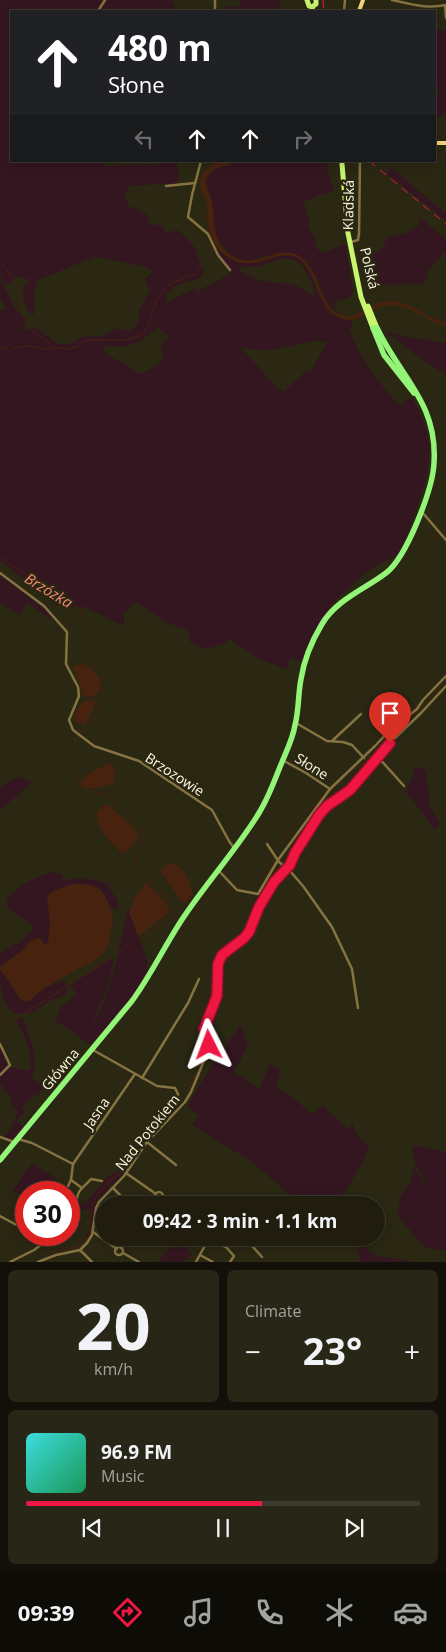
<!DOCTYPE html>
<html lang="en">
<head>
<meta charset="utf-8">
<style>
  body { margin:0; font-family:"Open Sans",sans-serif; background:#282617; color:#f1f3f6; height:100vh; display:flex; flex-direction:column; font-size:19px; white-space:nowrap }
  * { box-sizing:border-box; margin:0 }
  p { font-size:16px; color:#a2a29e }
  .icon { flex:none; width:28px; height:28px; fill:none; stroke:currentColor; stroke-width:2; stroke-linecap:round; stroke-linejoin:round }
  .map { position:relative; height:1262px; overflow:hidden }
  .drawer { display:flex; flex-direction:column; gap:8px; padding:8px; background:#121008; flex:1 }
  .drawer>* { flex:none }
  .top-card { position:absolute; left:10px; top:10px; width:426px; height:152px; border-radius:0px; box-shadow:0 2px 12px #0003,0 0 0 1px #3d3b2e; background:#202124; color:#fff; overflow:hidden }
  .speed { position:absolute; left:15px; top:1181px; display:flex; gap:10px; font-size:25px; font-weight:700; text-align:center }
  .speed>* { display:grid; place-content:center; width:65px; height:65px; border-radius:50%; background:#201d0e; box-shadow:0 2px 12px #0003,0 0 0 1px #3d3b2e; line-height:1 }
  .speed .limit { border:8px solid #d22; background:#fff; color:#111 }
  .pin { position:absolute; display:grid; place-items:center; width:42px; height:42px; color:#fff; margin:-51px -21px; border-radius:50% 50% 50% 0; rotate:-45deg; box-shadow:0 0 5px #0007 }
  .pin .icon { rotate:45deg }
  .me { position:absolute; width:55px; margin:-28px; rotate:357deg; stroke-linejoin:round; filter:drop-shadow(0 0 4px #0008) }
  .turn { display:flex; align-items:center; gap:18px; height:105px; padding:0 15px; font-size:22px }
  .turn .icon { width:65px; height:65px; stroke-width:2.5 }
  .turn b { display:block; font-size:35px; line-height:42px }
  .lanes { display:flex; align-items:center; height:48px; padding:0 15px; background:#0003; justify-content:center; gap:25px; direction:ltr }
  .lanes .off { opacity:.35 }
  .big { font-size:38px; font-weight:700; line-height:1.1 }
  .drawer .card { flex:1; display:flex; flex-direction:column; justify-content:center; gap:8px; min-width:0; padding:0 18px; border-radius:8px; background:#282617 }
  .drawer .dial { align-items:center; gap:0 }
  .dial b { font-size:65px; line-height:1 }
  .song { display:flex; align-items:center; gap:15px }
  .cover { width:60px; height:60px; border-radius:8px; background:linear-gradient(135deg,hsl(180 70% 55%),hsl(150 70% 35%)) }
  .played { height:5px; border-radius:2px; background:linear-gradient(90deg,#ef1742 60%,#3d3b2e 60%) }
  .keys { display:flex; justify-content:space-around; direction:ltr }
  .heat { display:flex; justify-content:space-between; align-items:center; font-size:28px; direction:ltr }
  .drawer .tiles { flex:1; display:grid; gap:8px; grid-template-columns:1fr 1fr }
  .card:last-child { grid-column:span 2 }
  .trip { position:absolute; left:95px; top:1196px; width:290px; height:50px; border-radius:25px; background:#201d0e; box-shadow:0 2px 12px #0003,0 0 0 1px #3d3b2e; font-weight:700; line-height:50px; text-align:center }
  .tabs { display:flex; height:80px; justify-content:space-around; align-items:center; background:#0d0c06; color:#a2a29e }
  .tabs .icon { width:35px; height:35px }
  .tabs .active { color:#ef1742 }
  .tabs b { font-size:22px; color:#f1f3f6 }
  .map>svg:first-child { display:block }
  .green { fill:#341620; fill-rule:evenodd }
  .water { fill:#47220f }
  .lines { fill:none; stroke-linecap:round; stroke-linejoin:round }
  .stream { stroke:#47220f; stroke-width:1 }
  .minor { stroke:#857441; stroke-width:2.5 }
  .secondary { stroke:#f6d57c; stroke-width:4 }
  .primary { stroke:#c8f56d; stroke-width:5 }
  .trunk { stroke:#94f478; stroke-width:5.5 }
  .rail { stroke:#ef1742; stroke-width:1; stroke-dasharray:8 6; stroke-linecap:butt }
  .route-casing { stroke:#9b0f2b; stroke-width:12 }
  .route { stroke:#ef1742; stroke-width:9 }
  .labels { text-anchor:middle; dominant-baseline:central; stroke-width:5; stroke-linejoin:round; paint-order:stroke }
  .street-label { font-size:14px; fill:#fdf7de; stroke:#2a2713 }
  .water-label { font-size:15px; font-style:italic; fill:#f68973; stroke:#2a2713 }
</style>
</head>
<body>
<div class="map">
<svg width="446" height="1262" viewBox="0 0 446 1262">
  <rect width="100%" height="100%" fill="#2a2713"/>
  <g class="green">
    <path d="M0,0H173L176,11H11V161H102L105,166L177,163L179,179L176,183L126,186L129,187L124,197L128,201L127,203L129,208L131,206L148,215V223L159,226H163L164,233L179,230L196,249V253L204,271L200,278L174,286L166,296L167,301H171L192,289L199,290L198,293H202L200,289L217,282L231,272C218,260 207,238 207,219C209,242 221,258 244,262C248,263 251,264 255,263C268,260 283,251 296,257C315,266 320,300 334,315C338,319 346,320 352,320V325L349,328C357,354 380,387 401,406L411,397C436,435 432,463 418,504C413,520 407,536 400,552C396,558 379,562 371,569C350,584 328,605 316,629C311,639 307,650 303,661L290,658L287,669L262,660L229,639L223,644L204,649L190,642L188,630L165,622L136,601L124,614V626L85,607L57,606L0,560V347L5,346H0V337L5,339L8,345L10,346L15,343L9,345L4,337L0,336V311L6,308L0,298V278L15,309L26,319L24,324L25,330L14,333L10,339L14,334L36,327L56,343L61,344H72L80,338L91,336L102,337L116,328L126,331L131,330L137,326L139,322V311L150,290L145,279L154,271L144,266L91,256V258L36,281L34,293V314L32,315C25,307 22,296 24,285L30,281L28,279L16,276L13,281L7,284L3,281L0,273ZM280,259C285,259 291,259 296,261C307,267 314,286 315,297L295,285L257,280L239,271L243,267L259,266ZM158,327L167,334L168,338L161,345L163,358L161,362L148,371L137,374L129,366L111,357L103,350L104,345C129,350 140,343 158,327ZM320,340L324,343L328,341L310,372L306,371L284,392L279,390L242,349L236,346L256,350H272Z"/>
    <path d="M240,0H281L277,11H218L219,9L224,10L228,5L231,7L242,6Z"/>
    <path d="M435,29L446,31V113L435,119V94L441,91L435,88L438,81L435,73Z"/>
    <path d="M237,161H315L320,163L330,161C323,169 328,172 331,180C333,183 332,188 333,192L319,195L303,202L310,220L307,223L315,240L316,247L319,251L327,252L344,244L346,246L353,294L349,298L334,301L335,308L341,315C321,303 324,285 311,269C306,263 299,258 293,253H277L247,261L231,256L218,240L214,231L211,197L205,183C211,166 224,169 237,161Z"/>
    <path d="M391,167L446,214V221L386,173Z"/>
    <path d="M420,219H422L446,240V251L428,271V276L423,284L369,285L367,268L364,265C370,253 382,255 387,238L406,233L418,226Z"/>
    <path d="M385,331L401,336L446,343V374L424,361Z"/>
    <path d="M0,575L44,608L53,618L51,619L27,603L20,615L0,603Z"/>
    <path d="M418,767L424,769L426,773L430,807L440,824L435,830L406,791L414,774L412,773L414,769Z"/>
    <path d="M20,777L32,782L0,810V788L9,781Z"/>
    <path d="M51,872L63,875L62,878L64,881C78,875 93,880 107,883L118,902V908L116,910L111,908L102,890L97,887L47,896L50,923L48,943L44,944L41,939L37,938L31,941L22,951L1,966L0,968V953L19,943L33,929L31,923C26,920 10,911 8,907C0,892 40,876 51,872Z"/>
    <path d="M128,909C132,919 148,958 148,967C147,985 104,1029 91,1044H89L64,1025L55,1021L62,1006L77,995L70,985L109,959L114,958L108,986L93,1021L94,1022C114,987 119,947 128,909Z"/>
    <path d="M0,969L22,1001H29C39,991 51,983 64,981L68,986L66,994L48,1002L31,1013L15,1014C0,1001 0,988 0,969Z"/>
    <path d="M21,1017L24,1021L34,1052L35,1063L32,1077L44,1087L36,1097L33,1095L22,1108L25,1111L16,1121L23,1126L31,1116H34L15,1139L4,1137L11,1128L18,1112L9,1100L12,1098L0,1083V1047L10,1067L23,1070H30C33,1052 25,1035 16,1021Z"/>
    <path d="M240,1025L248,1045L234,1072L259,1089L270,1064L281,1070L276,1087L297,1101L312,1115L323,1105L347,1129L353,1124L355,1132L369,1147C361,1168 348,1187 335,1205H302L251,1161L192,1125L199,1116L188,1106L204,1078Z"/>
    <path d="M138,1138H142L140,1150L126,1171L112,1186L108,1184L109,1189L102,1196L100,1195C92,1211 96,1226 88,1241L85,1239L89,1230L90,1209L80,1210L79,1209L77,1211L79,1203L84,1205L107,1177L121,1169L135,1149Z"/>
    <path d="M418,1146L446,1152V1174L436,1179L446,1175V1251L424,1247L398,1216L400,1198L411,1181L414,1167L424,1184L426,1183L415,1163L412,1150L414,1146Z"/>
    <path d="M32,1163L55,1178L54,1180L66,1188L64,1192H26V1198L13,1190Z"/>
    <path d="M184,1238H189L187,1250L192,1255L183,1262H158L172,1244L177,1247Z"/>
    <path d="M357,1239L376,1257L380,1256L415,1262H360Z"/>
  </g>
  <g class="water">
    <path d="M219,161H237C228,167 213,166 207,177C203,186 210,193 212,202C216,224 210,248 239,259C259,267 280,243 301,257C320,270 317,305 340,315C356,322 371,302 386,301C409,299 425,318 446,323V326C428,322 412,306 393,305C372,304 360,326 340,318C316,309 319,275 300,260C279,243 255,279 225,255C221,252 217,249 215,244C211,237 207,228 207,219C207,214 208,209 207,204C206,199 202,195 201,190C196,176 207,166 219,161Z"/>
    <path d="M85,664C97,674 107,680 96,696L84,697L73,666Z"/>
    <path d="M93,700L96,702L93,709L85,725L75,722C73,714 78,706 84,701Z"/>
    <path d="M110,763L114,767L115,781C105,788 92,791 81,786L80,783L89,773Z"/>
    <path d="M104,804L110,806L138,832C139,842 130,847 123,854C114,847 94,826 97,814C98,811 102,807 104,804Z"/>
    <path d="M171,863C189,870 187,878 193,894L186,903L182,902L160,871L163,867Z"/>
    <path d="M146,882L164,901L170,912L140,935L137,934L129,912L136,896Z"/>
    <path d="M73,884C93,884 101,885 109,905C113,913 113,923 111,931C110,937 109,945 106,950C99,960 84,966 74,971C59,980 41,989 29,1001H22L0,969V966L22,951L31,941L37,938L41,939L44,944L48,943L50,923L47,896L55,890Z"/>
  </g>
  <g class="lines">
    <g class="stream">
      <path d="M320,161H322"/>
      <path d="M0,261L11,276L17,287L23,315L33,331L56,348L66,349L77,347L87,340H126L142,335L149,325L156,301L168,285L195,274L213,250"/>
      <path d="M12,348L30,346L46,349L55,348"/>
      <path d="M0,349L8,348"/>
      <path d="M444,533L446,531"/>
      <path d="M428,540L440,534"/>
      <path d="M0,557L25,574L30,581L68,599L80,609L85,620V660"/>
      <path d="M77,730L86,731C94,723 108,687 104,676C101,670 92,664 86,661"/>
      <path d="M76,735C73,745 75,757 74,766L79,786L94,793L109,795L115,806L143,831L145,835L138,846L136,852V869L143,874"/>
      <path d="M327,795L359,765L366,762"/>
      <path d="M275,847L282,842L302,812L315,807L322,797"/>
      <path d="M147,877C158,888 173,900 175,916"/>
      <path d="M236,887C241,884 242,881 246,878C252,872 260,874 267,874L273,865L274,856"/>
      <path d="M184,923L187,924L198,910L212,896L233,888"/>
      <path d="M140,940L174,916"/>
      <path d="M120,951L133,942"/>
      <path d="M0,1010L8,1022"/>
      <path d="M22,1015L112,957"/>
      <path d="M0,1035L9,1023L20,1017"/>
      <path d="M47,1253L80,1247L88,1238L90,1229L92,1206L99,1193L108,1182L124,1170L133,1156L139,1139L147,1126L174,1106L187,1091L202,1062L205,1048L200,1027L214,996L215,962L222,950L245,932L260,896L274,873L304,836L321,809L328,800L349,784L391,735L424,705L446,679"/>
    </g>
    <g class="minor">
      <path d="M215,0V11"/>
      <path d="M392,0C410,4 427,9 446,5"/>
      <path d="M445,5L446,18"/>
      <path d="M98,11L105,0"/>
      <path d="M344,11L345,0"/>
      <path d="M201,161L192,195L188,217L208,234L218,255L230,270"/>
      <path d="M166,186L195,183"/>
      <path d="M351,242L358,240L359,234L360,161"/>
      <path d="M422,512L446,540"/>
      <path d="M0,573L44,606L67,632L66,664L78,687L79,696L69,720L73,730L94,746L139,761L212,810L229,841L234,848"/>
      <path d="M296,723L327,741L343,742L352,745L364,758"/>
      <path d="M385,734L392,741"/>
      <path d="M332,741L361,714"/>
      <path d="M378,757L404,786"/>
      <path d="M284,761L306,773L330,789"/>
      <path d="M267,844L279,862L290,871L303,886L332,927L352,969L358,1008"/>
      <path d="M219,871L237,890L258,894L278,860L330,789L375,746L389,731L417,709L423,700L446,676"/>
      <path d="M0,1044L10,1065L0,1075"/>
      <path d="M93,1050L157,1086L175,1088L178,1094L177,1100L163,1111"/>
      <path d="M142,1078L188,1003L199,979"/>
      <path d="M0,1137L14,1142"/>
      <path d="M18,1139L32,1143L73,1164"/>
      <path d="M147,1142L176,1165"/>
      <path d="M73,1164L135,1074"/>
      <path d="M126,1173L156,1194"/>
      <path d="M71,1180L82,1188"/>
      <path d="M113,1188L120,1195L124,1205"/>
      <circle cx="159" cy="1196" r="4"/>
      <path d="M65,1192L71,1180L73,1164"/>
      <path d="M164,1196L177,1205"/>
      <path d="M160,1201L166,1205"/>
      <path d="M153,1205L157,1200"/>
      <path d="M0,1216L26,1230"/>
      <path d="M69,1219C79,1207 74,1202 79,1192C82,1187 88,1183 91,1179L102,1181"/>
      <path d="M93,1232L117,1249"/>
      <path d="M35,1235L44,1243"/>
      <path d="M157,1238L163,1242L166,1239"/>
      <path d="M164,1238L171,1242"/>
      <path d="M208,1238L227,1248L234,1256L230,1262"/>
      <path d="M245,1238L262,1257"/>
      <circle cx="119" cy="1251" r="4"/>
      <path d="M121,1248L129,1238"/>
      <path d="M80,1250L92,1262"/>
      <path d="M123,1253L139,1262"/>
      <path d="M200,1255L213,1262"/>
      <path d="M10,1262L34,1250L54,1235"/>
      <path d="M38,1262L56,1255L80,1250L87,1243L92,1235L96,1208L99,1202L124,1176L147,1142L185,1102L191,1092L208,1051L205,1027L217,996L218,965L222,955L249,932L259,907L273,882L290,865L298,849L322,812L350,790L392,741L421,713L446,686"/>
      <path d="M196,1262L209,1238"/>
    </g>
    <g class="secondary">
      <path d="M359,11L363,0"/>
      <path d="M435,143H446"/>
    </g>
    <g class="primary">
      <path d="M307,0L309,6L312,7"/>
      <path d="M313,11L312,7L316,4V0"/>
      <path d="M342,164L348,233L361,297L373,328"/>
      <path d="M368,306L377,328"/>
    </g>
    <g class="trunk">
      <path d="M373,328L384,355L414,393"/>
      <path d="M0,1160L132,1001C151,975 165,945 183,918C207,882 237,849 259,813C269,797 275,779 282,762C287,750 293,738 295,725C299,710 298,694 301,679C304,660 313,639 322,624C336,600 365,589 386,573C407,557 433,488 434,463C438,403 400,377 377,328"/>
    </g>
    <g class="rail">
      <path d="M323,0L324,11"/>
      <path d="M369,161L446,224"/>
    </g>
  </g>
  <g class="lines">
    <defs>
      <path id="route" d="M209,1045L204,1029L217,996L218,964L222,955L244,938L249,932L259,907L274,882L290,865L295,853L319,815L327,806L350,790L390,743"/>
    </defs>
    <use href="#route" class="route-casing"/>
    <use href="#route" class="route"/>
  </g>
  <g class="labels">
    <g class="street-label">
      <text transform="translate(348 205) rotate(-89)">Kladská</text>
      <text transform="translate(370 268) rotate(77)">Polská</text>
      <text transform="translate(312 766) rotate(32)">Słone</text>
      <text transform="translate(175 774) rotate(33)">Brzozowie</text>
      <text transform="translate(60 1069) rotate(-50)">Główna</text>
      <text transform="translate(96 1113) rotate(-56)">Jasna</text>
      <text transform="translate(147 1132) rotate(-51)">Nad Potokiem</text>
    </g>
    <g class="water-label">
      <text transform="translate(49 590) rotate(31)">Brzózka</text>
    </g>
  </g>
</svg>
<div class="speed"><div class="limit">30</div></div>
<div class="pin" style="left:390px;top:743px;background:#d93025"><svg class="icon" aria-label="arrive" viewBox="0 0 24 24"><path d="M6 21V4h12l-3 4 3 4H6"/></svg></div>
<svg class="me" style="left:209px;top:1045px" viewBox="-20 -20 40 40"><path d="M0-17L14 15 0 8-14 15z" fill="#ef1742" stroke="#fff" stroke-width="4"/></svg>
<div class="trip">09:42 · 3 min · 1.1 km</div>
<div class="top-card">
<div class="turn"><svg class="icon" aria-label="ahead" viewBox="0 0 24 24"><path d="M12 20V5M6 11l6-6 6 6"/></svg><div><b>480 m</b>Słone</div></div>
<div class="lanes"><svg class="icon off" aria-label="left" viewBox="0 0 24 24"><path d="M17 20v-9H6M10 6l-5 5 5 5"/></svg><svg class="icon" aria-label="ahead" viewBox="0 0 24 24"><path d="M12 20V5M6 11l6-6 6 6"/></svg><svg class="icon" aria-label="ahead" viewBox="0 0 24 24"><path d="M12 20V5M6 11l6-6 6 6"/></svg><svg class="icon off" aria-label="right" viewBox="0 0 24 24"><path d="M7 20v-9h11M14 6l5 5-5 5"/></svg></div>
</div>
</div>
<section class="drawer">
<div class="tiles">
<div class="card dial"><b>20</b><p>km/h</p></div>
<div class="card"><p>Climate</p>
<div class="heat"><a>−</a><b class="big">23°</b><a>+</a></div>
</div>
<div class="card">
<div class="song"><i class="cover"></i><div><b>96.9 FM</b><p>Music</p></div></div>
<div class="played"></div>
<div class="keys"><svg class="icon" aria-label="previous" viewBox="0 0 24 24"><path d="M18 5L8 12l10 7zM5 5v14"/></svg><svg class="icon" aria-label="pause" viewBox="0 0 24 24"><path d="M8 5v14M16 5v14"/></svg><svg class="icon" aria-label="next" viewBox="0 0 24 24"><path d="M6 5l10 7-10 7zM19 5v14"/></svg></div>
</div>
</div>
</section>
<nav class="tabs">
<b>09:39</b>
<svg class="icon active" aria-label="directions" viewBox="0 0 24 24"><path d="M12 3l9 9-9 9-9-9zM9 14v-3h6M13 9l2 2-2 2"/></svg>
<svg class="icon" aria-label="music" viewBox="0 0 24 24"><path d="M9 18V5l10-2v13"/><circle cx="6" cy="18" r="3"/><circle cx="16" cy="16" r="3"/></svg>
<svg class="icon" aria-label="phone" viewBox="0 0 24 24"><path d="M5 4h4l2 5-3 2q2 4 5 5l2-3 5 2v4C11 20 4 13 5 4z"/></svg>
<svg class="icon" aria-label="climate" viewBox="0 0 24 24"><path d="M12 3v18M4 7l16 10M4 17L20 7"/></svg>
<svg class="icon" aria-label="car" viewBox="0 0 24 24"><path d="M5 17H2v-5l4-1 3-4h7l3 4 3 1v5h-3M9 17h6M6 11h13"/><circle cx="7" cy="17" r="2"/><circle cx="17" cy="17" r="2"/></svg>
</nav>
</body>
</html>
